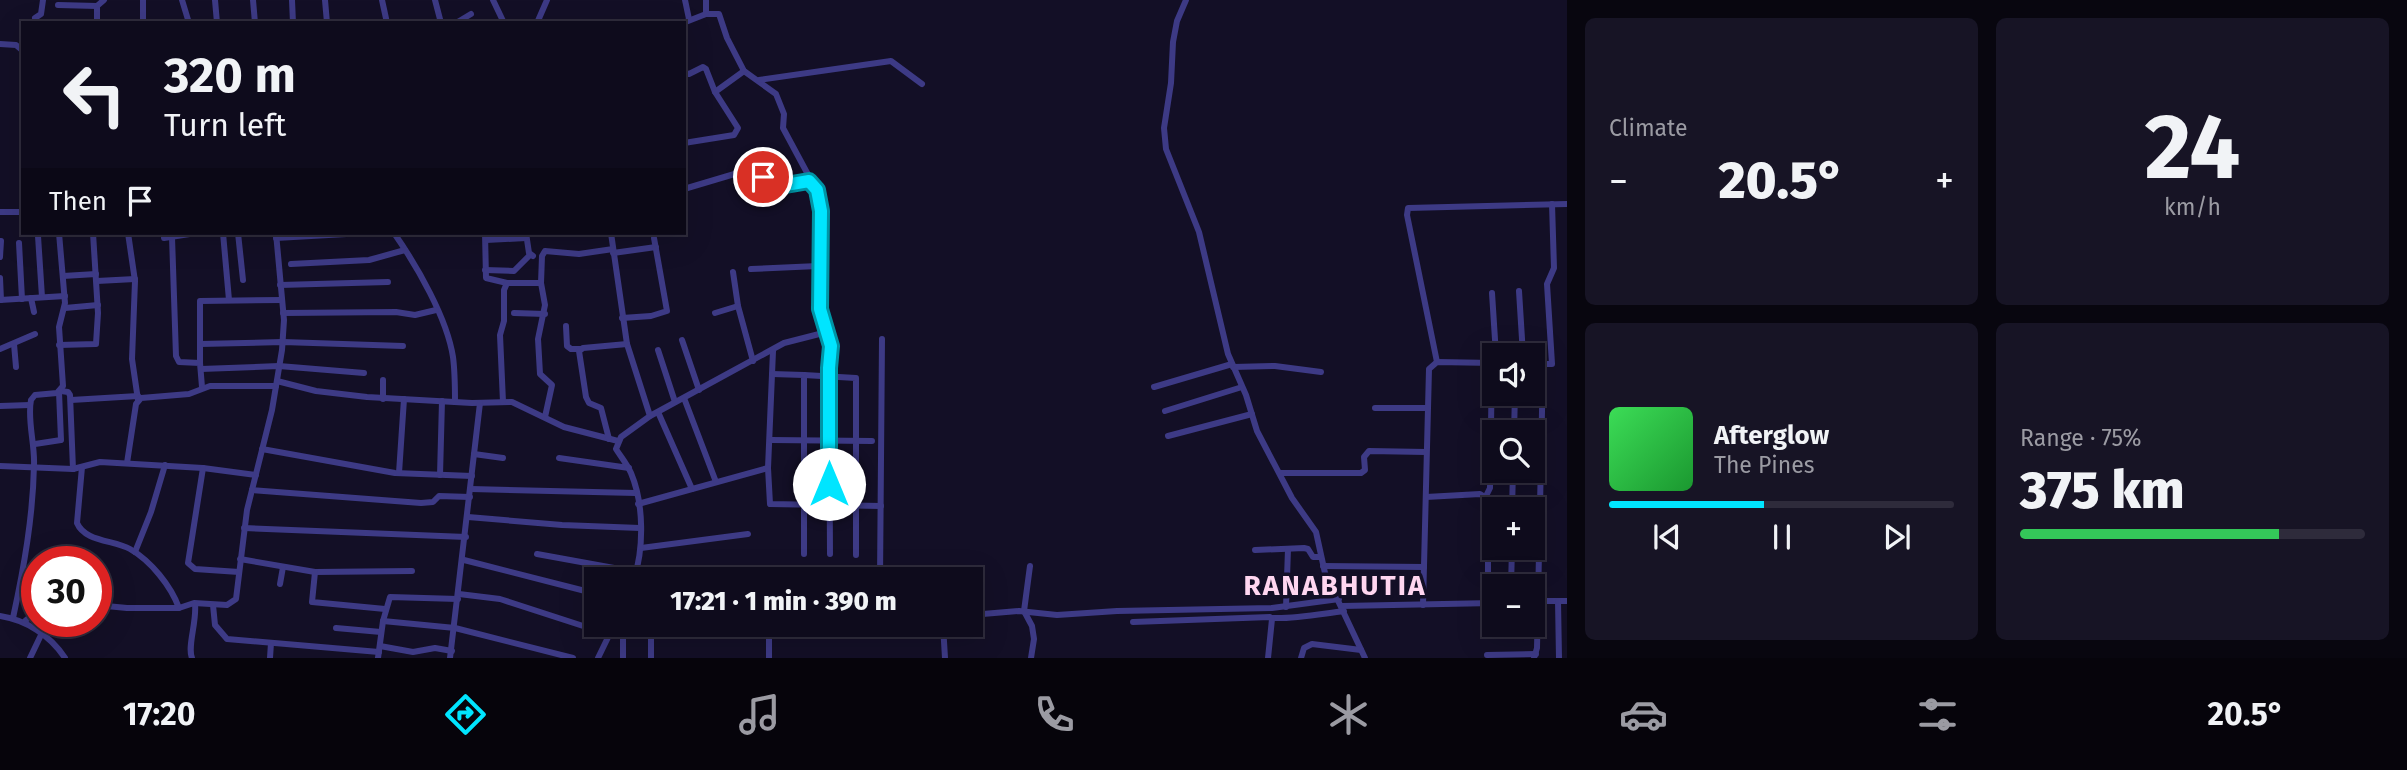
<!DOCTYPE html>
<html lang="en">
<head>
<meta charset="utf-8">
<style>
  body { margin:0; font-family:"Fira Sans",sans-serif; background:#171425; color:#f1f3f6; height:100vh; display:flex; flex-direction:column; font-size:26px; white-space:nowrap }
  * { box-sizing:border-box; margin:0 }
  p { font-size:23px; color:#9b9ba3 }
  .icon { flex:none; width:38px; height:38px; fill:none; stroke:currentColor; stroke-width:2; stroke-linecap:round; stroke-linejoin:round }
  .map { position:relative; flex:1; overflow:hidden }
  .drawer { display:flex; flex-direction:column; gap:18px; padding:18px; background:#08060f; width:840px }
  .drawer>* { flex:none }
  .top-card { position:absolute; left:21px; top:21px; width:665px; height:214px; border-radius:0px; box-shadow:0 7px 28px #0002,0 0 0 2px #2e2b3b; background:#0e0b1c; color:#f1f3f6; overflow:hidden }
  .tools { position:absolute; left:1482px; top:343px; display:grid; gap:14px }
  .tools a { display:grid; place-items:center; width:63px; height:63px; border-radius:0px; background:#0e0b1c; box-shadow:0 7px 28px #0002,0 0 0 2px #2e2b3b; font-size:35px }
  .speed { position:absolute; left:21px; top:546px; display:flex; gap:14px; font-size:35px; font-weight:700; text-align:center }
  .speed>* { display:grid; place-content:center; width:91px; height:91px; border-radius:50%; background:#0e0b1c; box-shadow:0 7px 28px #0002,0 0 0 2px #2e2b3b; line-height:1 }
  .speed .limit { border:10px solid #d22; background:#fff; color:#111 }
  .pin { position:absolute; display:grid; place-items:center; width:60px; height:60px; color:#fff; margin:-30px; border:4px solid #fff; border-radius:50%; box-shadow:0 2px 7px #0007 }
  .me { position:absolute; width:77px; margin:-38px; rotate:0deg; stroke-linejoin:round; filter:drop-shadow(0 0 5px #0008) }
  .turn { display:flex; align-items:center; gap:24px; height:147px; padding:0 28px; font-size:32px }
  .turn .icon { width:91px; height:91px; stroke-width:2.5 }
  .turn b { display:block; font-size:49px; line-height:60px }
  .then { display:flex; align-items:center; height:66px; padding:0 28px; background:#0003; gap:14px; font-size:26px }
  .big { font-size:52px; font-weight:800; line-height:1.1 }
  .drawer .tile { flex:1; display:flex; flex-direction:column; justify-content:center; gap:10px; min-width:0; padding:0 24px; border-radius:10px; background:#171425 }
  .drawer .dial { align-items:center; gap:0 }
  .dial b { font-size:91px; line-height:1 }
  .song { display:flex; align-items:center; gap:21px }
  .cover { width:84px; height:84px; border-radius:10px; background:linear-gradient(135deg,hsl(130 70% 55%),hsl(130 70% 35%)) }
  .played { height:7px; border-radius:4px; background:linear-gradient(90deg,#00e5ff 45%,#2e2b3b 45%) }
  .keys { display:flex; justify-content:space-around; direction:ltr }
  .heat { display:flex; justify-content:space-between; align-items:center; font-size:38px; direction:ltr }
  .charge { height:10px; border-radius:5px; background:linear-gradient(90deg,#34c759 75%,#2e2b3b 0) }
  .drawer .tiles { flex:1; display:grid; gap:18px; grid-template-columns:repeat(2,1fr) }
  .trip { position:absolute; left:584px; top:567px; width:399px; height:70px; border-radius:0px; background:#0e0b1c; box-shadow:0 7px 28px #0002,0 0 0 2px #2e2b3b; font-weight:800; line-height:70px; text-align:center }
  .tabs { display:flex; height:112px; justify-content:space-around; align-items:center; background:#06040b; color:#9b9ba3 }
  .tabs .icon { width:49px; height:49px }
  .tabs .selected { color:#00e5ff }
  .tabs b { font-size:32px; color:#f1f3f6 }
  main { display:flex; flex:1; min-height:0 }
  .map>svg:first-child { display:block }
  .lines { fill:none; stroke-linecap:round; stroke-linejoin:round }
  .street { stroke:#3d3a85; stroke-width:6 }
  .route-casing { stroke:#0095a6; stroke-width:18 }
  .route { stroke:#00e5ff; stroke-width:12 }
  .labels { text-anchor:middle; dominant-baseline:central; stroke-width:7; stroke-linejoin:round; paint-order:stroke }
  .district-label { font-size:28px; font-weight:bold; letter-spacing:2px; fill:#ffd6f0; stroke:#130f26 }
</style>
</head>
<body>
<main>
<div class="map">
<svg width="1567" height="658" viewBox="0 0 1567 658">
  <rect width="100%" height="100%" fill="#130f26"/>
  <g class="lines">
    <g class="street">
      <path d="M143,0V23"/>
      <path d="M182,0L189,23"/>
      <path d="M215,0L217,23"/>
      <path d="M253,0L255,23"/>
      <path d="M292,0L293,23"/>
      <path d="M325,0L327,23"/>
      <path d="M382,0L387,23"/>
      <path d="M435,0L441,23"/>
      <path d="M493,0L504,23"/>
      <path d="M685,0L689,19"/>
      <path d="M1186,0L1177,21L1173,42L1171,83L1164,128L1166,149L1199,232L1228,354L1246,395L1257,431L1292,498L1316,532L1325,573L1365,658"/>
      <path d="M58,5L97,6"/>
      <path d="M706,14H719L727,38L744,71L776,94L784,114L783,128L812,182"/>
      <path d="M35,18L41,14L43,0"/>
      <path d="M97,23V6L104,0"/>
      <path d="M456,23L471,14"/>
      <path d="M537,23L547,0"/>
      <path d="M683,23L706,14V0"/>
      <path d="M0,44L16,45L23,51"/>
      <path d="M684,73L689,74L703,67L706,69L715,92L738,128L734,135L684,143"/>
      <path d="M759,80L891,61L922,84"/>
      <path d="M715,92L744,71"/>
      <path d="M684,189L758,167L764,181L771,186L804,181L815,185L821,220L820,309L831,346L829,368L830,554"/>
      <path d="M743,189L760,184"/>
      <path d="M764,204L760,184L764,181"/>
      <path d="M0,212H23"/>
      <path d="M128,233L135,281L132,359L138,400"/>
      <path d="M211,233H219"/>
      <path d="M223,233L229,300"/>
      <path d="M238,233L243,280"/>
      <path d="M394,233C417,266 447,318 453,357C455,372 455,387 455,402"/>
      <path d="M485,233L486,278L507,283"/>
      <path d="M526,233L529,253L533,256"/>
      <path d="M611,233L627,344L650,416"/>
      <path d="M38,236L42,297"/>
      <path d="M172,237L176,356L179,362L200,363L202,387"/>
      <path d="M164,238L196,233"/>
      <path d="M276,238L364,233"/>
      <path d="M486,240L526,238"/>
      <path d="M19,243L22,299"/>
      <path d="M613,253L656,247"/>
      <path d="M0,257L1,241"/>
      <path d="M291,264L369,260L405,250"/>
      <path d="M751,269L818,266"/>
      <path d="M485,270L514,271L530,255"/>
      <path d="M733,272L738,306L753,361"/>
      <path d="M63,276L96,274"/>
      <path d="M0,278L1,300"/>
      <path d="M97,281L135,279"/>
      <path d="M541,283L545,305L538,339L540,374L552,385L545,417"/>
      <path d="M280,285L388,282"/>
      <path d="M1519,291L1523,355"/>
      <path d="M1492,293L1496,355"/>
      <path d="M31,298L34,312"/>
      <path d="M0,300L65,296"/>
      <path d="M65,308L98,305"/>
      <path d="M283,313L396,312L415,315L436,310"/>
      <path d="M514,313L545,314"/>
      <path d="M715,313L738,306"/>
      <path d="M622,318L651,316L667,311L654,238"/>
      <path d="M566,326L567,346L571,349H581"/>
      <path d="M682,340L699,390"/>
      <path d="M14,344L16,367"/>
      <path d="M200,344L283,342L403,346"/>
      <path d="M59,345L96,344L98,313L93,233"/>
      <path d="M0,349L35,334"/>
      <path d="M658,350L675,402"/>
      <path d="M773,351L768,468L770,504L881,506"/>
      <path d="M1437,362L1407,215L1408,208L1567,204"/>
      <path d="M200,363V301L282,300"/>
      <path d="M1533,364H1552L1547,284L1554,268L1552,204"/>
      <path d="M1233,367L1275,366L1321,372"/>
      <path d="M201,369L279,366L364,373"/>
      <path d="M772,374L804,375V554"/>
      <path d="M804,375L856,378V555"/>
      <path d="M277,381L316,391L367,397L472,403L512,402L564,427L618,441"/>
      <path d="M1154,387L1232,364"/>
      <path d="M61,391L68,392L70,395L73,469"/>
      <path d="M684,398L716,482"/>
      <path d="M383,399V380"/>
      <path d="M71,400L138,396"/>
      <path d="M503,402L500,335L504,321V290L507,283H541L542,256L545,251L579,254L613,249"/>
      <path d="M0,406L30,405"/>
      <path d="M1375,408H1427"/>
      <path d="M1165,411L1242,387"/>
      <path d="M658,412L692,489"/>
      <path d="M1514,432L1515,394"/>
      <path d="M1168,436L1252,414"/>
      <path d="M609,439L601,408L589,403L586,397L579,351L583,348L627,344"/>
      <path d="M771,440L872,441"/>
      <path d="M35,444L61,440L59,392"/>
      <path d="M262,449L395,473L472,476"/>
      <path d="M474,454L503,458"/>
      <path d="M559,458L629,468"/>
      <path d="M127,463L136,404L141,398L189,394L210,386H276"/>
      <path d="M0,466L73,469L100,462L203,468L256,475"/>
      <path d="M82,467L77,523C85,542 114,540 130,549C151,561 171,586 179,608"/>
      <path d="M203,468L188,563L195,569L239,572"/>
      <path d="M399,473L404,399"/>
      <path d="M1280,473H1361L1365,470L1364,457L1369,451L1426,452"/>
      <path d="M440,475L442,401"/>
      <path d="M471,489L636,493"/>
      <path d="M252,490L421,503L433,502L439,496L470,497"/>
      <path d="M1486,496L1490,488L1492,363"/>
      <path d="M1426,497L1480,494L1488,499V603"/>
      <path d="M638,504L768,468"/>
      <path d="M1512,509L1513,471"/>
      <path d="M468,517L562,525L640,528"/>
      <path d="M244,528L466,537"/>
      <path d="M641,548L748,534"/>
      <path d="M1255,550L1304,548L1308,549L1313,557H1321"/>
      <path d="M135,552L151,512L165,465"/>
      <path d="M537,554L636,572"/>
      <path d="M240,559L315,572L412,571"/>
      <path d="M464,560L597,594"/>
      <path d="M1030,566L1024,611L1032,626L1034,639L1031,658"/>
      <path d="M1323,566L1424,567"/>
      <path d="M315,572L312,602L385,609"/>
      <path d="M634,579C644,548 644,504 631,473C627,464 621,457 616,449L621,437L650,416L784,343L827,332"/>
      <path d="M880,579L882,339"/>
      <path d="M280,584L283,567"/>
      <path d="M1511,586L1512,548"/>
      <path d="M459,594L500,599L614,636L651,634V658"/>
      <path d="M1534,601H1567"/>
      <path d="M1558,601L1559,658"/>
      <path d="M96,605L127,608H179L194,603L227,605L236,599L247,510L272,410L282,350L284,320L276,233"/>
      <path d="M213,605L215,625L227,639L379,652"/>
      <path d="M1423,605L1429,369L1437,362L1494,363"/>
      <path d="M1342,606L1494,603"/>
      <path d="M1286,607L1288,549"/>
      <path d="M971,615L1019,611L1057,615L1117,611L1272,608L1339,599"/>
      <path d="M0,616C26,620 50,635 65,658"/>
      <path d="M13,618C24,567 33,517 34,465C35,444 27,420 31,400L35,395L57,393L63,386L59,327L65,303L59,233"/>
      <path d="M1272,618C1295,619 1320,614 1344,611"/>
      <path d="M25,621L37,611"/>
      <path d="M383,621L455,628L573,658"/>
      <path d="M1133,622L1270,617L1272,619L1268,658"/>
      <path d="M943,625L945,658"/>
      <path d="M336,628L381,632"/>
      <path d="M380,646L413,652L435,648L452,651"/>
      <path d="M1487,655L1536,654"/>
      <path d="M30,658L41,635"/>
      <path d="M192,658C187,647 197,622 195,604"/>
      <path d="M270,658L271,643"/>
      <path d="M378,658L383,621L390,597L458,599"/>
      <path d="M450,658L480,403"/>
      <path d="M598,658L614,625"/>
      <path d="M623,658V635"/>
      <path d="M769,658V638"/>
      <path d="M1301,658L1304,648L1312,644L1361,650"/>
      <path d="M1534,658L1537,648L1543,364"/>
    </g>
  </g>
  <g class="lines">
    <defs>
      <path id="route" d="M763,177L764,181L774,187L809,181L817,190L821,211L820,309L831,346L829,368V484"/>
    </defs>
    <use href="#route" class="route-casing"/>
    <use href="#route" class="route"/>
  </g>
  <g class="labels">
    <g class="district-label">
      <text x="1335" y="585">RANABHUTIA</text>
    </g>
  </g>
</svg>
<div class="tools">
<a><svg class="icon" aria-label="sound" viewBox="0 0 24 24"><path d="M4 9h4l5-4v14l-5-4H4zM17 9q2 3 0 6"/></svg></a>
<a><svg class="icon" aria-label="search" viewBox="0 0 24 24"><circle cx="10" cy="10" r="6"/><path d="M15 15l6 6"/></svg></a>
<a>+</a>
<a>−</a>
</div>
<div class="speed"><div class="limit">30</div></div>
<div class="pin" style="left:763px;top:177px;background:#d93025"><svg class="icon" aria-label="arrive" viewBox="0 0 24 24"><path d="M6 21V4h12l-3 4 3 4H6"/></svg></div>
<svg class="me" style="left:829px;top:484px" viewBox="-20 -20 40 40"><circle r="19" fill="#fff"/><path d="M0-13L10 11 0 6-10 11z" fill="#00e5ff"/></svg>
<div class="trip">17:21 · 1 min · 390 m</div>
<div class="top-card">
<div class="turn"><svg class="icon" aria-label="left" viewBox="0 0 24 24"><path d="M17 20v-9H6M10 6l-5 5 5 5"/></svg><div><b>320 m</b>Turn left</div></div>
<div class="then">Then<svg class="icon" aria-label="arrive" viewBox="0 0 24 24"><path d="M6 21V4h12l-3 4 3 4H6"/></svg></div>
</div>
</div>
<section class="drawer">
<div class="tiles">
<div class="tile"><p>Climate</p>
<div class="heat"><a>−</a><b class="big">20.5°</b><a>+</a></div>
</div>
<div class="tile dial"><b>24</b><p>km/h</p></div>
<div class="tile">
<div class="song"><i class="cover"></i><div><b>Afterglow</b><p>The Pines</p></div></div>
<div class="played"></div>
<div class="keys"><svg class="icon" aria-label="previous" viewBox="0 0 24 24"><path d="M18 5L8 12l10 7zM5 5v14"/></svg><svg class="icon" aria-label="pause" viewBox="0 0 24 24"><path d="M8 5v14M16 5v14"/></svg><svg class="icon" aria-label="next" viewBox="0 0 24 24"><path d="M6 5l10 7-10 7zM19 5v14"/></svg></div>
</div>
<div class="tile"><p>Range · 75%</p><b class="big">375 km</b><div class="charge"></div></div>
</div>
</section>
</main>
<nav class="tabs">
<b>17:20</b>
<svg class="icon selected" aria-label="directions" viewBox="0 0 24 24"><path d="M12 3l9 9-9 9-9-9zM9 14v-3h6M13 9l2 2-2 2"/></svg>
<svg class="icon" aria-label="music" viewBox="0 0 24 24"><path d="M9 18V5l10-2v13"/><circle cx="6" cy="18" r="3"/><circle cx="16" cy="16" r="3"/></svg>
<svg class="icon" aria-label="phone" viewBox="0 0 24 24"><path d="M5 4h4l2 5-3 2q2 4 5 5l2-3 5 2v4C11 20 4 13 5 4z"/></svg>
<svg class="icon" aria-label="climate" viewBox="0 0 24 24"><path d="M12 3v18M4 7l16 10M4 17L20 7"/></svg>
<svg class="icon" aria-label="car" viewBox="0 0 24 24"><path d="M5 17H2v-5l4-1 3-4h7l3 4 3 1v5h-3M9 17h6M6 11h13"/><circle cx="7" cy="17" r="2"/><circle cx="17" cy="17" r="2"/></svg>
<svg class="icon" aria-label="filters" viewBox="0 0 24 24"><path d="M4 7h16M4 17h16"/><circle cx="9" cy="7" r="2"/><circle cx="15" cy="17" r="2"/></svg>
<b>20.5°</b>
</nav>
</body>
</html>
